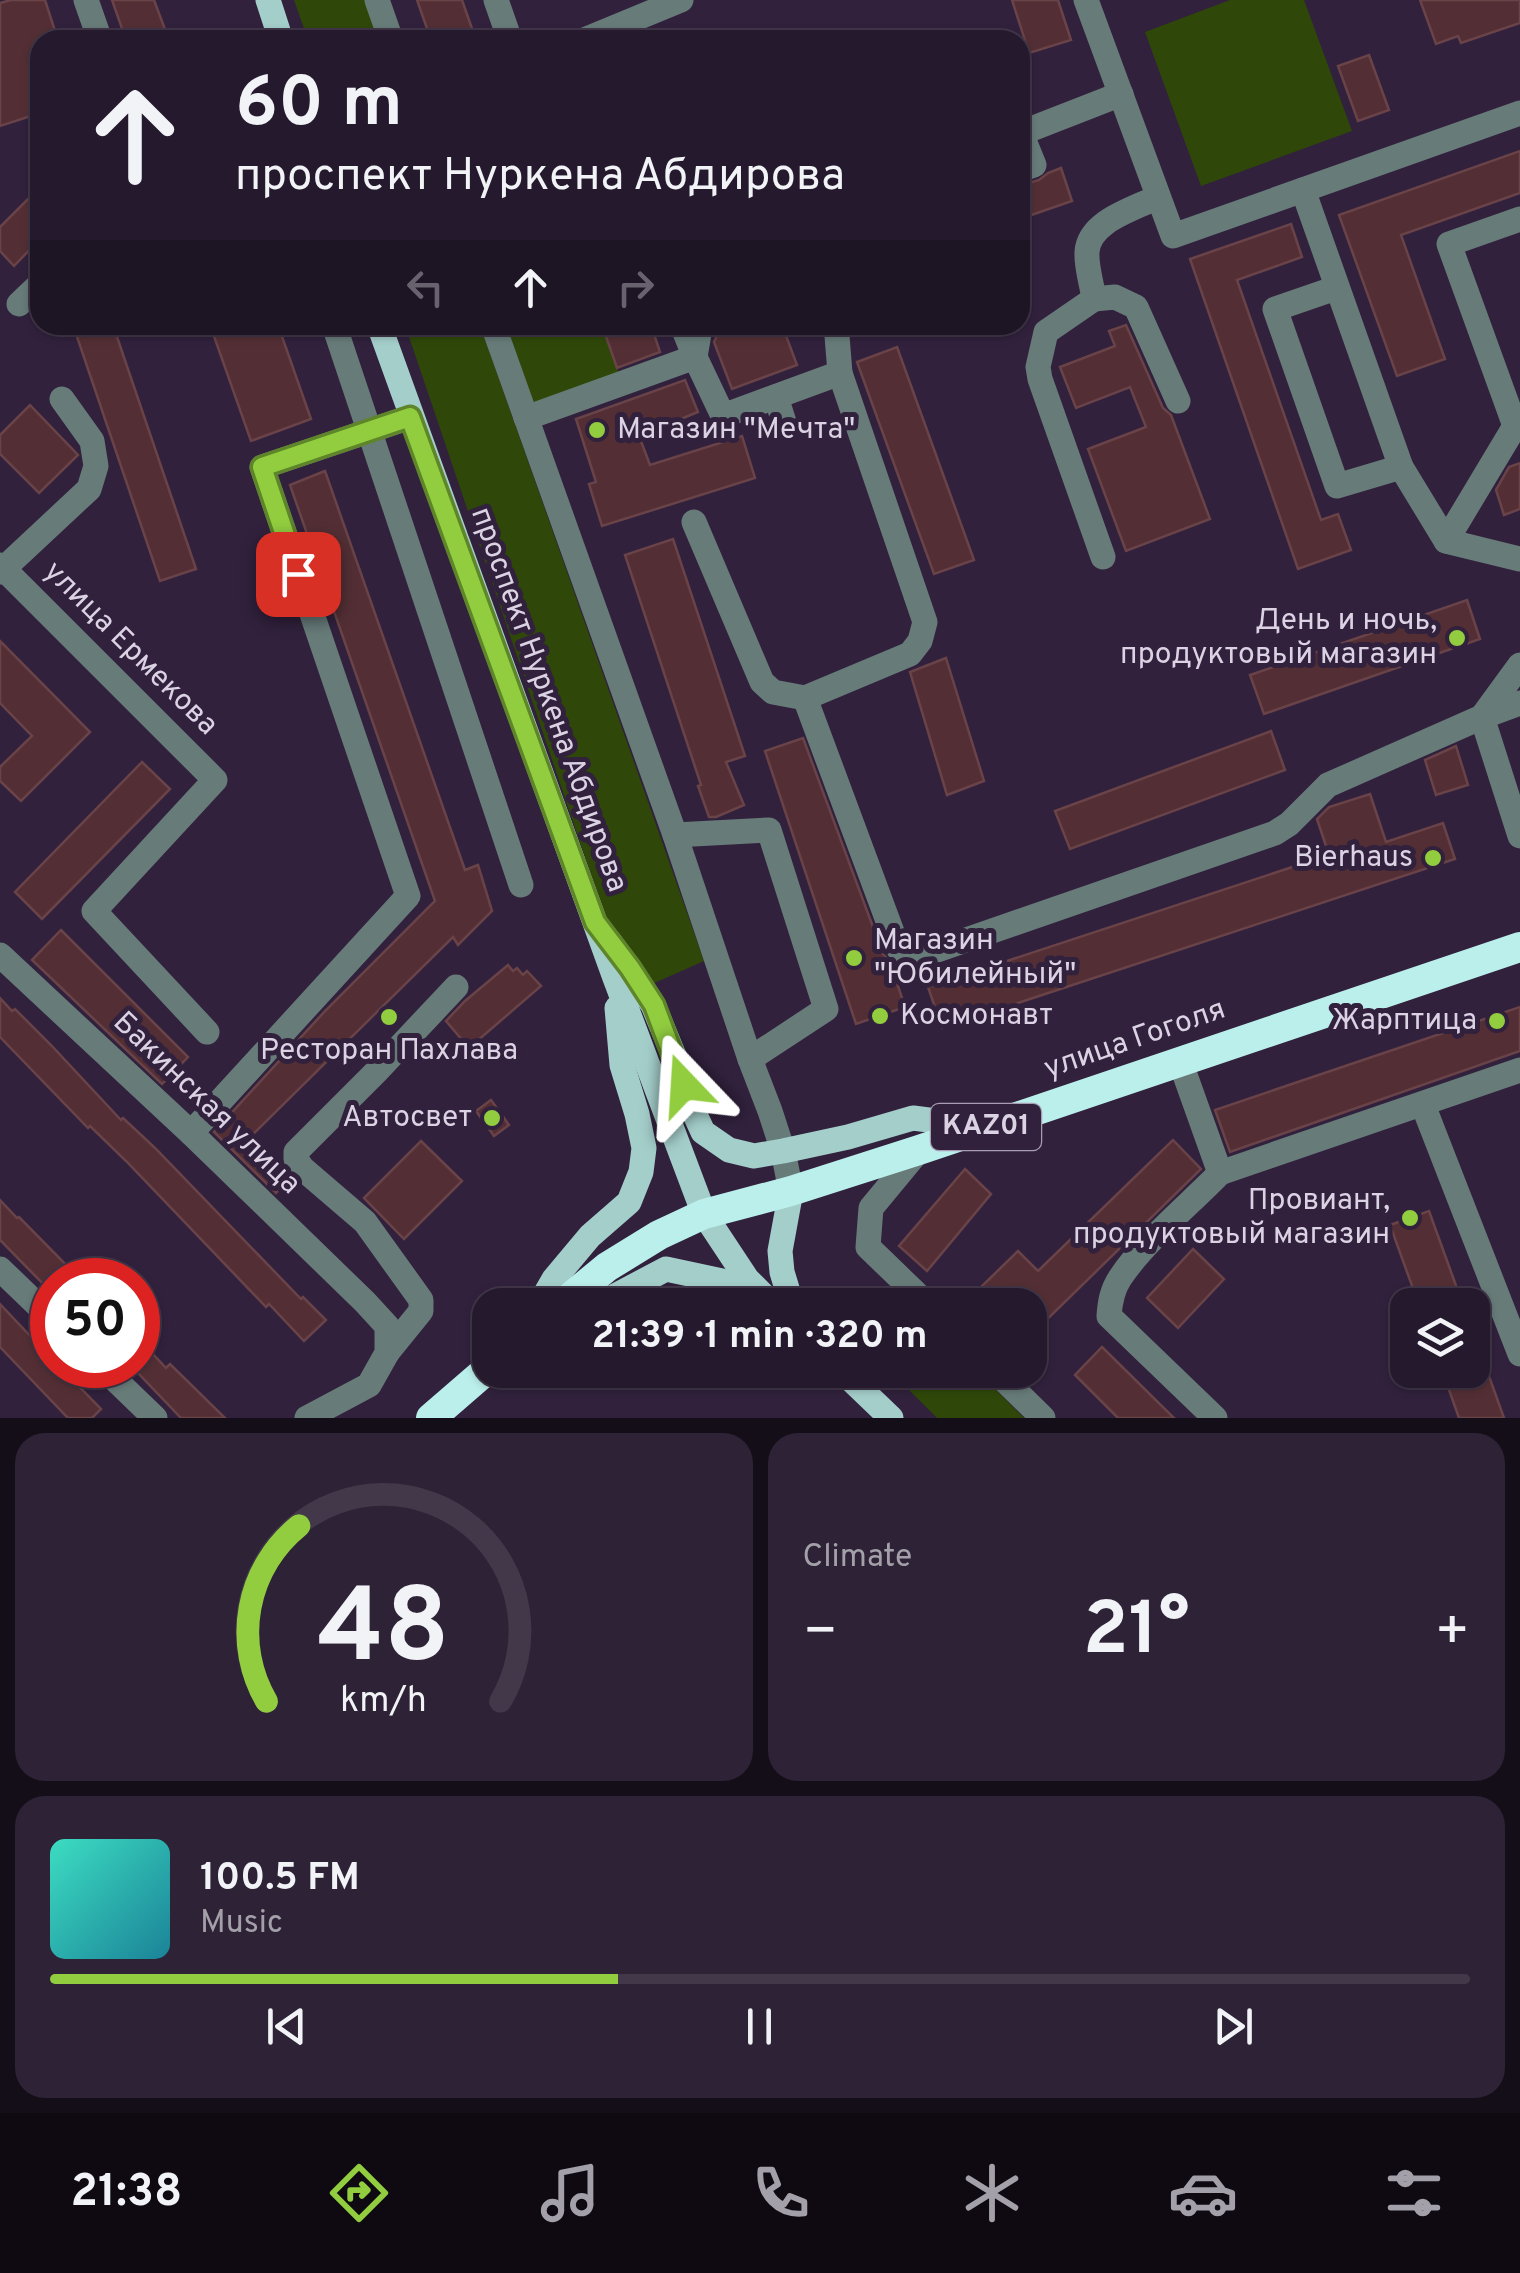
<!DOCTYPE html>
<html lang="en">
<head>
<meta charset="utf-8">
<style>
  body { margin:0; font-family:Overpass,sans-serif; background:#2d2236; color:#f1f3f6; height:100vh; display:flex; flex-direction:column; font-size:38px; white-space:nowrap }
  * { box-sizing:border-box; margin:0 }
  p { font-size:32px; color:#a3a0aa }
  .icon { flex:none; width:55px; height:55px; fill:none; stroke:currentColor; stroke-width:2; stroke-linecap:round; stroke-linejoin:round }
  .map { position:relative; height:1418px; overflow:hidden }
  .details { display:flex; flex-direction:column; gap:15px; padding:15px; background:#140e19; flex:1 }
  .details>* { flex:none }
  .guide { position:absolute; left:30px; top:30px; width:1000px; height:305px; border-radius:30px; box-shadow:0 2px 8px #0004,0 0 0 2px #42384a; background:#25192e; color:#f1f3f6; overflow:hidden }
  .controls { position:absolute; left:1390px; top:1288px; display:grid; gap:20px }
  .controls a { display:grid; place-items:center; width:100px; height:100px; border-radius:20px; background:#25192e; box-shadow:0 2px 8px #0004,0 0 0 2px #42384a; font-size:50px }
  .speed { position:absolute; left:30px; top:1258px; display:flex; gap:20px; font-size:50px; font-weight:700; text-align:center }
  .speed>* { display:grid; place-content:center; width:130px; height:130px; border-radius:50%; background:#25192e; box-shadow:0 2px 8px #0004,0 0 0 2px #42384a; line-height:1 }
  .speed .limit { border:15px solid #d22; background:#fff; color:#111 }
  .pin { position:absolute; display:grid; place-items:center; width:85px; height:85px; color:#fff; margin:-42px; border-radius:20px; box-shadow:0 5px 15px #0006 }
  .me { position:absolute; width:110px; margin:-55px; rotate:340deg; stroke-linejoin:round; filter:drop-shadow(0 0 8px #0008) }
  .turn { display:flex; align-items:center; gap:35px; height:210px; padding:0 40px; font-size:45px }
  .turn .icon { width:130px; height:130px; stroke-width:2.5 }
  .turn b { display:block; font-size:70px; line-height:85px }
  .lanes { display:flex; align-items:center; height:95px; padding:0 40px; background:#0003; justify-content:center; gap:50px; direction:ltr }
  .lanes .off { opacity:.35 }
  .big { font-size:75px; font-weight:700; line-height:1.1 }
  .details .widget { flex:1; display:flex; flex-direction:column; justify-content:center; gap:15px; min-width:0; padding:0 35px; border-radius:30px; background:#2d2236 }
  .details .dial { align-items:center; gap:0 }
  .dial svg { height:260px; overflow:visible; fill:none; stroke:#42384a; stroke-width:7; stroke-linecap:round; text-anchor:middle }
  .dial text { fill:#f1f3f6; stroke:none }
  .song { display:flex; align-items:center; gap:30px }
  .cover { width:120px; height:120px; border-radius:15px; background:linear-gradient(135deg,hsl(170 70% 55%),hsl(190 70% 35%)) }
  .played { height:10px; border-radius:5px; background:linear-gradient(90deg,#91cd3f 40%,#42384a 40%) }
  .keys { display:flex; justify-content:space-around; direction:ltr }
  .heat { display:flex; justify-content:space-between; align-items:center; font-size:55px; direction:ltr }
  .details .tiles { flex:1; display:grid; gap:15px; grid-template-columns:1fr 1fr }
  .widget:last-child { grid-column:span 2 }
  .trip { position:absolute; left:472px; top:1288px; width:575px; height:100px; border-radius:30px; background:#25192e; box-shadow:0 2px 8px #0004,0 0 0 2px #42384a; font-weight:700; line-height:100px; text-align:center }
  .tabs { display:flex; height:160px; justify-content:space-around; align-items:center; background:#0f0a12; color:#a3a0aa }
  .tabs .icon { width:70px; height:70px }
  .tabs .selected { color:#91cd3f }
  .tabs b { font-size:45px; color:#f1f3f6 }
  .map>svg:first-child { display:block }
  .green { fill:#2f4809 }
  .building { fill:#532f35; stroke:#694348; stroke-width:2.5 }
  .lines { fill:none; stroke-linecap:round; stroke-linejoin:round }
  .minor { stroke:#677b79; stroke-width:25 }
  .major { stroke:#a4ceca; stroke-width:25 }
  .highway { stroke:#bbefeb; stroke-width:30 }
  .route-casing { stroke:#5e8529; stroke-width:25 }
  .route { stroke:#91cd3f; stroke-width:18 }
  .poi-dot { fill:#91cd3f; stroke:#31213d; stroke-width:4 }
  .labels { text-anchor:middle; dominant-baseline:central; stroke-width:10; stroke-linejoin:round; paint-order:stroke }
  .shield { fill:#31213d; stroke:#a89db2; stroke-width:2.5 }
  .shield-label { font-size:28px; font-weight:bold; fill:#dbd2e4 }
  .poi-label { font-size:30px; fill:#dbd2e4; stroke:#31213d; text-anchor:end }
  .street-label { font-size:30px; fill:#dbd2e4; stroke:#31213d }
</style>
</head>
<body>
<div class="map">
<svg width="1520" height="1418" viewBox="0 0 1520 1418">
  <rect width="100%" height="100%" fill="#31213d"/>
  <g class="green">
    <path d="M294,0H366L380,40H308Z"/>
    <path d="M1230,0H1304L1352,131L1201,186L1145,32Z"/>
    <path d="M405,325H480L704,961L652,984L606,919Z"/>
    <path d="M504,325H602L619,373L532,407Z"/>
    <path d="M889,1370H976L1024,1418H937Z"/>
  </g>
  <g class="building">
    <path d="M11,0H45L58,40H40V113L0,126V3Z"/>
    <path d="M112,0H154L169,40H126Z"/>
    <path d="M417,0H462L476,40H431Z"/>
    <path d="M1012,0H1058L1071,40L1029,53Z"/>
    <path d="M1420,0H1520V23L1461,43L1458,36L1436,44Z"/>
    <path d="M1369,55L1389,110L1358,121L1338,66Z"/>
    <path d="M1520,151V193L1401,235L1445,359L1397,376L1339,215Z"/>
    <path d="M1061,168L1072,201L1020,219V186L1039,180L1048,173Z"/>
    <path d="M40,187V239L14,266L0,251V227Z"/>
    <path d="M1291,224L1302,257L1237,280L1321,520L1338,514L1351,550L1298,569L1190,259Z"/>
    <path d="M73,325H113L196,569L160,581Z"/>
    <path d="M210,325H278L311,419L251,441Z"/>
    <path d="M602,325H651L660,352L617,368Z"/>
    <path d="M727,325H782L797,365L732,389L714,342L721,327Z"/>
    <path d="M1126,325L1163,408L1171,415L1210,519L1126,551L1088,449L1146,427L1130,387L1076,408L1060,367L1115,346L1109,331Z"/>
    <path d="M897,347L974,560L934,574L857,362Z"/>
    <path d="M685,380L698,412L639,436L650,465L742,436L755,478L602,526L589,484L596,482L576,419Z"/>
    <path d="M30,405L78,455L39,493L0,454V435Z"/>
    <path d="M1520,463V509L1504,515L1496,490L1509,467Z"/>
    <path d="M325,471L465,870L478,865L492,911L458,945L453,937L243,1144L284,1185L276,1193L214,1132L325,1011L435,901L290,485Z"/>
    <path d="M673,539L745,756L726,762L744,805L716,817H709L698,786L701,785L625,555Z"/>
    <path d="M1467,600L1480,639L1264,714L1250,675Z"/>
    <path d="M0,641L90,732L21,801L0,781V767L32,736L0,703Z"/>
    <path d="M946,658L984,781L947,795L910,672Z"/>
    <path d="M1271,731L1285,770L1070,849L1055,811Z"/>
    <path d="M803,738L883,954L890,962L905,1007L856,1024L765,751Z"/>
    <path d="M1456,746L1468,785L1436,795L1425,760Z"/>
    <path d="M142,762L170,789L42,919L15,892Z"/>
    <path d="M1370,794L1386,842L1443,823L1455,859L942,1028L928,987L1329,855L1317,819L1329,807Z"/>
    <path d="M61,930L188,1057L162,1084L32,960Z"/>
    <path d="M508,965L513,971L517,968L523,975L527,971L541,986L469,1048L446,1021L465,1001Z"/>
    <path d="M0,998L12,1011L15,1009L51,1045L121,1120L123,1118L155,1148L301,1299L303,1297L326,1320L304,1341L269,1304L266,1307L126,1161L90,1126L88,1128L0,1037Z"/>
    <path d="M1520,1007V1051L1230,1152L1215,1110Z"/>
    <path d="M491,1100L509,1125L494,1136L476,1111Z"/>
    <path d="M1173,1140L1201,1169L1030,1336V1305H999L981,1287L1018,1251L1038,1271Z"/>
    <path d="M421,1141L462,1181L404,1239L364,1198Z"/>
    <path d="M965,1169L991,1194L927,1271L899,1246Z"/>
    <path d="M0,1200L17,1218L19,1217L81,1280H52V1293L0,1240Z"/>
    <path d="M1429,1211L1450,1269L1463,1305H1419L1390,1225Z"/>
    <path d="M1193,1249L1224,1279L1178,1328L1147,1298Z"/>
    <path d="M0,1304L52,1359V1365H58L101,1409L92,1418H68L0,1347Z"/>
    <path d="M1472,1337H1475L1504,1418H1459L1442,1370H1472Z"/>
    <path d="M138,1338L166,1368L170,1364L225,1418H181L138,1373Z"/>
    <path d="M1102,1347L1174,1418H1118L1075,1375Z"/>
  </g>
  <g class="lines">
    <g class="minor">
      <path d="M86,0L100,40"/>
      <path d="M377,0L391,40"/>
      <path d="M496,0L510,40"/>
      <path d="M1086,0L1173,236L1520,113"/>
      <path d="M584,40L681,0"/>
      <path d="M1020,130L1021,133L1121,94"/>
      <path d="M1020,170L1034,165L1021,133"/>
      <path d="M1303,190L1401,467L1446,541L1520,559"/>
      <path d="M1158,197C1134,209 1089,221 1087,252C1086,267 1092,284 1094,299L1115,297L1136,307L1178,401"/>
      <path d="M1336,288L1275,309L1337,486L1401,467"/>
      <path d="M1094,299L1046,332L1038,367L1040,379L1103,557"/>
      <path d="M19,304L40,284"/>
      <path d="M334,325L521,885"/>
      <path d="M493,325L675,835L750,1059L770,1111L783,1151L791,1191"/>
      <path d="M682,325L695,357L700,328L705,325"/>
      <path d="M776,397L784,422"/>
      <path d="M526,418L695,357L723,416L840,373L837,336L841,325"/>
      <path d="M1515,426L1449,244L1520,219"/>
      <path d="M694,522L762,682L773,692L805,698L910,654L920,641L925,622L840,373"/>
      <path d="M1446,541L1515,426L1520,424"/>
      <path d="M0,565L215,780L94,911L207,1032"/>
      <path d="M0,572L89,489L96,466L92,441L62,399"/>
      <path d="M1520,665L1482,717L1520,836"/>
      <path d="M805,698L898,948L909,955L920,956L1275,833L1289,824L1328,785L1482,717L1520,703"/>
      <path d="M675,835L769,830L826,1009L750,1059"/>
      <path d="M0,955L191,1133L365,1302L387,1326V1353L369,1385L307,1418"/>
      <path d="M1180,1061L1220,1173C1190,1204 1143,1243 1120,1278C1112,1290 1110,1302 1109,1316L1215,1418"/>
      <path d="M1423,1105L1520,1354"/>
      <path d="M191,1133L408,896L262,467L411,417"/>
      <path d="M919,1150L871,1208L868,1247L928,1305"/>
      <path d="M1220,1173L1520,1070"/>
      <path d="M0,1269L52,1319"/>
      <path d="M387,1353L421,1311V1300L365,1222L302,1168L296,1159V1152L376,1072L456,987"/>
      <path d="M100,1365L155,1418"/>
      <path d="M994,1370L1043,1418"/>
    </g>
    <g class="major">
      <path d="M268,0L281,40"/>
      <path d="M379,325L615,978L704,1214L747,1279L773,1305"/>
      <path d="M610,942L653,1005L677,1063L692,1108L703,1132L729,1150L754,1156L783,1151L848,1137L913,1118L983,1127"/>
      <path d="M791,1191L780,1251L782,1272L792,1305"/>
      <path d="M539,1305L554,1279L590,1236L629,1202L641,1172L644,1148L637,1114L622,1065L617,1008"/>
      <path d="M598,1305L666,1269L722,1281L758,1305"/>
      <path d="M841,1370L891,1418"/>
    </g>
    <g class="highway">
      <path d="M561,1305L607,1267L659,1235L704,1214L791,1191L919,1150L1520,947"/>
      <path d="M431,1418L490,1367"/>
    </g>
  </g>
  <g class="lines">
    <defs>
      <path id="route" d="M298,574L262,467L410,417L595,922L630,968L654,1005L684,1085"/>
    </defs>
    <use href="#route" class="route-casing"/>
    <use href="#route" class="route"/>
  </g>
  <g class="poi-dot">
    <circle cx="597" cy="430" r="10"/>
    <circle cx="1457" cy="638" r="10"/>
    <circle cx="1433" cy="858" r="10"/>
    <circle cx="854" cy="958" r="10"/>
    <circle cx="880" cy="1016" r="10"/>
    <circle cx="389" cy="1017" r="10"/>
    <circle cx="1497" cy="1021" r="10"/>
    <circle cx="492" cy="1118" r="10"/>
    <circle cx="1410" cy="1218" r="10"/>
  </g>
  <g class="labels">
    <rect class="shield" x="931" y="1104" width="110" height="46" rx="8"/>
    <g class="shield-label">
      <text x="986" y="1127">KАZ01</text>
    </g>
    <g class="poi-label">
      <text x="617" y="430" text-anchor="start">Магазин "Мечта"</text>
      <text x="1437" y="621">День и ночь,<tspan x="1437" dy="34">продуктовый магазин</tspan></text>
      <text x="1413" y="858">Bierhaus</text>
      <text x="874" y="941" text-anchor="start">Магазин<tspan x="874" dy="34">"Юбилейный"</tspan></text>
      <text x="900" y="1016" text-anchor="start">Космонавт</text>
      <text x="1477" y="1021">Жарптица</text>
      <text x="389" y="1051" text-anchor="middle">Ресторан Пахлава</text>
      <text x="472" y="1118">Автосвет</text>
      <text x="1390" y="1201">Провиант,<tspan x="1390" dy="34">продуктовый магазин</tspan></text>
    </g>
    <g class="street-label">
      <text transform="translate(130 649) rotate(45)">улица Ермекова</text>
      <text transform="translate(548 700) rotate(70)">проспект Нуркена Абдирова</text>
      <text transform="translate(1135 1040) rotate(-19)">улица Гоголя</text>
      <text transform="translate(206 1104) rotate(44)">Бакинская улица</text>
    </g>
  </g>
</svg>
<div class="controls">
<a><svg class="icon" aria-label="layers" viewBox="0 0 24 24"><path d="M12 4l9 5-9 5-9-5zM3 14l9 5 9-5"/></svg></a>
</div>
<div class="speed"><div class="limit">50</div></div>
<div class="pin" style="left:298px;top:574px;background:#d93025"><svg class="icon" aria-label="arrive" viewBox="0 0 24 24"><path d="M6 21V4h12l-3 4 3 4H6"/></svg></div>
<svg class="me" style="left:684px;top:1085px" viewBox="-20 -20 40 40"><path d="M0-17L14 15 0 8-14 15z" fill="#91cd3f" stroke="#fff" stroke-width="4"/></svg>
<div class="trip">21:39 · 1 min · 320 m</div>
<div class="guide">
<div class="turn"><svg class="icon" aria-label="ahead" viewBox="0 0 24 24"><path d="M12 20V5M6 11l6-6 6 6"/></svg><div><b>60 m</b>проспект Нуркена Абдирова</div></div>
<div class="lanes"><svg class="icon off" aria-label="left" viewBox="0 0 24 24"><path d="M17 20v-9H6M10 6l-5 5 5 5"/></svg><svg class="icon" aria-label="ahead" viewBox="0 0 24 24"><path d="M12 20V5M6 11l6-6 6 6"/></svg><svg class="icon off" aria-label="right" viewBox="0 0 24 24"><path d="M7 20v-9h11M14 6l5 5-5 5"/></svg></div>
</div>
</div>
<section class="details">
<div class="tiles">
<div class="widget dial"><svg viewBox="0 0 100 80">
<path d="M14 69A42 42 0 1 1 86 69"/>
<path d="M14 69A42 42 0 0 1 24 15" stroke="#91cd3f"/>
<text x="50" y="56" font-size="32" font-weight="700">48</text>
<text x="50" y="72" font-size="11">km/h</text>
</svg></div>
<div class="widget"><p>Climate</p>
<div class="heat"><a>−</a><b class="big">21°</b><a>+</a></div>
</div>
<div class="widget">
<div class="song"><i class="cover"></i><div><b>100.5 FM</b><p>Music</p></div></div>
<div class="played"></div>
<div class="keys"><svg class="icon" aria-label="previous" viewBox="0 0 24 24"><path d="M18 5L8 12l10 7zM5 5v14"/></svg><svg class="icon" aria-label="pause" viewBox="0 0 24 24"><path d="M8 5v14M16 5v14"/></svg><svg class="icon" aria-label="next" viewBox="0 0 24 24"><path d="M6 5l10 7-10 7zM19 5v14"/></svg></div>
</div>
</div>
</section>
<nav class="tabs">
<b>21:38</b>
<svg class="icon selected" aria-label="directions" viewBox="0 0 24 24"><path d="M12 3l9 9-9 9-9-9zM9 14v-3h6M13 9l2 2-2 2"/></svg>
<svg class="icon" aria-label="music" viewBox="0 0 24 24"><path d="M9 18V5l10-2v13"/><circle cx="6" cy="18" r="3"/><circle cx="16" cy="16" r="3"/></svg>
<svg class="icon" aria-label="phone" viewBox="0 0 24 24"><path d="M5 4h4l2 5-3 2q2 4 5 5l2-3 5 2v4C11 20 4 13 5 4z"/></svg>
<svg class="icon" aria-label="climate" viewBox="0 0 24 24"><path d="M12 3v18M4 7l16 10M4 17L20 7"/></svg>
<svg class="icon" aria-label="car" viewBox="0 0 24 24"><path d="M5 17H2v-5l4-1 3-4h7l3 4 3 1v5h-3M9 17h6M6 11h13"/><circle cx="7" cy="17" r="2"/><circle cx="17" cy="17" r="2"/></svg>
<svg class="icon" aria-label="filters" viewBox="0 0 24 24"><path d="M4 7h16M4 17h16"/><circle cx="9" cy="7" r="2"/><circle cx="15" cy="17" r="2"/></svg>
</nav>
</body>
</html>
